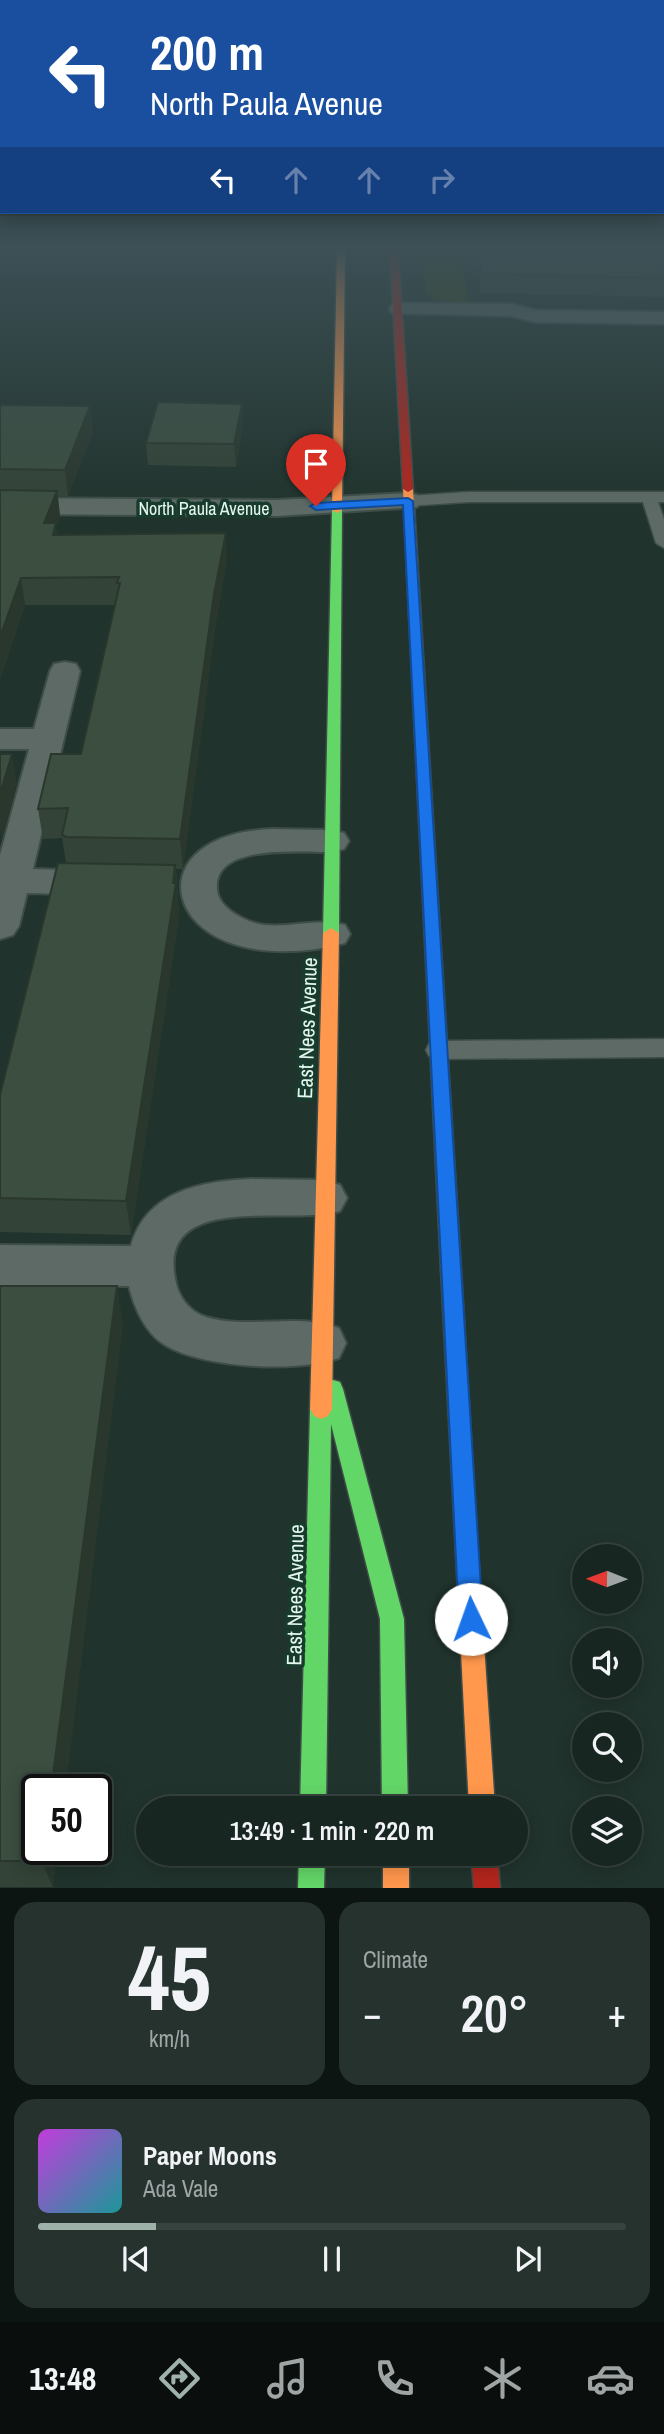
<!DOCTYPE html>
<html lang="en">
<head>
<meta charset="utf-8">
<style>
  body { margin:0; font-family:"Archivo Narrow",sans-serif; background:#25322e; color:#f1f3f6; height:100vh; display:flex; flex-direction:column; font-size:26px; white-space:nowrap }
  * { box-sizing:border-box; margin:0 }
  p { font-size:23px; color:#9fa5a5 }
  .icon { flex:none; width:38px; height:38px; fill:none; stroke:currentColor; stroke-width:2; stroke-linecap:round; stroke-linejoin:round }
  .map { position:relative; height:1888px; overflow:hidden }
  .details { display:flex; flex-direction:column; gap:14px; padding:14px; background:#0d1512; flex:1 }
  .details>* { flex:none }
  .banner { position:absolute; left:0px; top:0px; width:665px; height:214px; box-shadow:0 4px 18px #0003,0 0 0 2px #36433f; background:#1a4fa0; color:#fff; overflow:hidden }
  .needle { width:46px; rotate:271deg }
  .controls { position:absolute; left:572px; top:1544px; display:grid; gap:14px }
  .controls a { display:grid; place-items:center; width:70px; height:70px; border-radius:50%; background:#182621; box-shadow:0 4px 18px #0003,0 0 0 2px #36433f; font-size:35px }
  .speed { position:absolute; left:21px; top:1774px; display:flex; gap:14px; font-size:35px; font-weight:700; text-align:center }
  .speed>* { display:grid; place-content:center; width:91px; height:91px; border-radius:50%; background:#182621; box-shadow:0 4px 18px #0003,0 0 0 2px #36433f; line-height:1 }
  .speed .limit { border:4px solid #111; border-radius:10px; background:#fff; color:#111 }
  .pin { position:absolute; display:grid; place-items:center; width:60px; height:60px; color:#fff; margin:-72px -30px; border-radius:50% 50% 50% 0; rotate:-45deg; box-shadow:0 0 7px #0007 }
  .pin .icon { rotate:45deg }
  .me { position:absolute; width:77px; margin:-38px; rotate:357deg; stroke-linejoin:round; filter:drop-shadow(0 0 5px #0008) }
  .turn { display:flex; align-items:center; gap:24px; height:147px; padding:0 35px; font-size:32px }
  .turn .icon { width:91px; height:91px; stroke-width:2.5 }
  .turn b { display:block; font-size:49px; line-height:60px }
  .lanes { display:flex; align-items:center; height:66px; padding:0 35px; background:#0003; justify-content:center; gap:35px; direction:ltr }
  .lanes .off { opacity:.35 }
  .big { font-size:52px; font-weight:600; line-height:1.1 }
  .details .tile { flex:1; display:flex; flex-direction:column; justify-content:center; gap:10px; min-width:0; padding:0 24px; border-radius:21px; background:#25322e }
  .details .dial { align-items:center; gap:0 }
  .dial b { font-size:91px; line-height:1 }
  .song { display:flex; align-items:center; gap:21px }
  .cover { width:84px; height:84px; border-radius:10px; background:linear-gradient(135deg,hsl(290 70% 55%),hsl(180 70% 35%)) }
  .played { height:7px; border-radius:4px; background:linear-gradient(90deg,#9fb2aa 20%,#36433f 20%) }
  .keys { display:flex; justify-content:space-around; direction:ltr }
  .heat { display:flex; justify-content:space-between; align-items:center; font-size:38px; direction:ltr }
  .details .tiles { flex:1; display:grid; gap:14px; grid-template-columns:1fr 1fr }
  .tile:last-child { grid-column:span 2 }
  .trip { position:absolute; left:136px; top:1796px; width:392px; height:70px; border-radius:35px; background:#182621; box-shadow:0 4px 18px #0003,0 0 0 2px #36433f; font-weight:600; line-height:70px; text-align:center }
  .dock { display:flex; height:112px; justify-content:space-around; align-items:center; background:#0a0f0d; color:#9fa5a5 }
  .dock .icon { width:49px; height:49px }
  .dock .on { color:#9fb2aa }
  .dock b { font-size:32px; color:#f1f3f6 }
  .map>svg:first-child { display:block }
  .green { fill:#37430f }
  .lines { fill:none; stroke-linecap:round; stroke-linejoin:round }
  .lane-casing { stroke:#3e4d48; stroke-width:3 }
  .street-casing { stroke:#3e4d48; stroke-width:4 }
  .fast-casing { stroke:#3e4d48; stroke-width:3 }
  .slow-casing { stroke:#3e4d48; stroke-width:3 }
  .jam-casing { stroke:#3e4d48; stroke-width:3 }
  .lane { fill:#5d6a65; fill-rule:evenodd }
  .street { fill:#5d6a65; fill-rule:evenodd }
  .fast { fill:#63d668; fill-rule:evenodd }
  .slow { fill:#ff974d; fill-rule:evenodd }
  .jam { fill:#b3261e; fill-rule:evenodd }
  .wall { fill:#334337 }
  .shaded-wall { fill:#29372d }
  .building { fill:#3b4e40; stroke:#29372d; stroke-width:2 }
  .route { fill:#1a73e8; stroke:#114b97; stroke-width:2 }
  .labels { text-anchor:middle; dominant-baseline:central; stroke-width:7; stroke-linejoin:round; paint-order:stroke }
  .far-street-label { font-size:18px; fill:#e4f7ee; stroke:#183b2d }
  .street-label { font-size:21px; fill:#e4f7ee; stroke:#183b2d }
</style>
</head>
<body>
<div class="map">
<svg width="664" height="1888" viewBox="0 0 664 1888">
  <rect width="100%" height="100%" fill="#20332c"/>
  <path class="green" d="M422,249H461L468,304L434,300L426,293Z"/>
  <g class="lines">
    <defs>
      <g id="lane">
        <path d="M468,492H664V502H658L664,519V548L656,543L643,502H468L408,506L400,501L408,496Z"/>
        <path d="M664,1039V1057L438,1059L429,1056L426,1050L429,1044L438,1041Z"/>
      </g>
      <g id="street">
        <path d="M399,303L512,304L535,310L664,312V324L535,322L512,316L392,313L389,309L392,305Z"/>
        <path d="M408,493L417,495L421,501L417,507L277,516L0,514V498L277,500Z"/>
        <path d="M65,662L76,664L80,671L33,869L107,871L120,875L125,883L120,891L107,895L27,893L19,926L13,935L0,939V855L29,749H0V729H34L50,671L54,664Z"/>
        <path d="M272,829L331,830L344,833L349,841L344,849L331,852C303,853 213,842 217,889C218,905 235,915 249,921C279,933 314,916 345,925L350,934L345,943C302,955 239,957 203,928C175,905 172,869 205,847C224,834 249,830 272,829Z"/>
        <path d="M251,1179L324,1180L340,1185L347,1198L340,1211C291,1227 150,1187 177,1287C181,1300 192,1313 206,1317C249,1330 296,1312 339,1328L346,1343L339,1358C297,1373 203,1368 165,1345C145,1333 134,1307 129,1286L0,1285V1245L131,1246C146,1191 202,1181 251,1179Z"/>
      </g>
      <g id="fast">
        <path d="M337,507L342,510L339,933L331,938L323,933L332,510Z"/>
        <path d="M426,816L433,820L461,1270L458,1276L451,1278L444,1276L441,1270L419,820Z"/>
        <path d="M333,1380L340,1382L343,1389L404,1619L408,1808H382L380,1619L331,1424L326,1808H300L310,1409L314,1402L321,1399L326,1401L323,1389L326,1382Z"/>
        <path d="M299,1853H325L324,1888H298Z"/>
      </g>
      <g id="slow">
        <path d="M337,249H345L342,510L337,513L332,510Z"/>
        <path d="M408,486L413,489L433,820L426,824L419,820L403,489Z"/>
        <path d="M331,928L339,933L332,1409L328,1416L321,1419L314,1416L310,1409L323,933Z"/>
        <path d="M467,1543L475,1546L478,1554L495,1808H469L456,1554L459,1546Z"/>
        <rect x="383" y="1853" width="26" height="35"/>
      </g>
      <g id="jam">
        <path d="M390,249H398L413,489L408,492L403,489Z"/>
        <path d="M451,1262L458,1264L461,1270L478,1554L475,1562L467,1565L459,1562L456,1554L441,1270L444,1264Z"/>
        <path d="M471,1853H497L500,1888H474Z"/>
      </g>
    </defs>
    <use href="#lane" class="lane-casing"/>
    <use href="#street" class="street-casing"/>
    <use href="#fast" class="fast-casing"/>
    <use href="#slow" class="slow-casing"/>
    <use href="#jam" class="jam-casing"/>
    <use href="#lane" class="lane"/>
    <use href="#street" class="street"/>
    <use href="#fast" class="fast"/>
    <use href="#slow" class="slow"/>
    <use href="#jam" class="jam"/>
  </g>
  <g class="wall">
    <path d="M476,249H664V297L481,293Z"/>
    <path d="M0,405L93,431L68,496H58L60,517L56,528L57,535L227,560L216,622L183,869H176L179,917L131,1235L0,1232V1095L66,863L62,838L43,839L38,809L81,754L115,605H25L0,680Z"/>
    <path d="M243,426L236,467L148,465L146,443Z"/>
    <path d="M0,1286L123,1323L65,1790H37V1850H57L53,1887H0Z"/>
  </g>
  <g class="shaded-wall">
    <path d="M242,404L243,426L236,467L234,444Z"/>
    <path d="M90,406L93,431L68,496L65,470Z"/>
    <path d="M57,491L60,517L56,528L60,550L44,523Z"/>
    <path d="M226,533L227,560L216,622L183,869L180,839L214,594Z"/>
    <path d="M21,578L25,605L0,680V637Z"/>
    <path d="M12,754L17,783L2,839L0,830V794Z"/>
    <path d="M175,865L179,917L131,1235L126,1201Z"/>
    <path d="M117,1286L123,1323L65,1790H51Z"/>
    <path d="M43,1850H57L53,1887L41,1861Z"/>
  </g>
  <g class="building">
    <path d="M479,249H664V278L482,274Z"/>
    <path d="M158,402L242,404L234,444L146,443Z"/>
    <path d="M0,405L90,406L65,470L0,469Z"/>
    <path d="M0,490L57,491L44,523H56L53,535L226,533L214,594L180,839L66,837L62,835L68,808L38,809L51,754H81L120,583H117L119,577L21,578L0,637Z"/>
    <path d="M0,754H12L0,794Z"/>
    <path d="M58,863L175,865L173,883H176L126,1201L0,1198V1095Z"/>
    <path d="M0,1286H117L51,1790H37V1850H43L41,1861H0Z"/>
  </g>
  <linearGradient id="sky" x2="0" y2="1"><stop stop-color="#121c18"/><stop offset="0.48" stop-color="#3c5056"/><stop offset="1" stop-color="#3c5056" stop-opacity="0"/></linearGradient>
  <rect width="664" height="514" fill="url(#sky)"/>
  <path class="route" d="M408,498L413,501L483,1619L479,1627L471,1631L462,1627L459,1619L403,505L316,510L310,506L316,503Z"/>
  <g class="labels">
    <g class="far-street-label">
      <text x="204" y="508">North Paula Avenue</text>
    </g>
    <g class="street-label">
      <text transform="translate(307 1028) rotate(-88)">East Nees Avenue</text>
      <text transform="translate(295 1595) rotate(-89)">East Nees Avenue</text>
    </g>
  </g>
</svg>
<div class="controls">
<a><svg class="needle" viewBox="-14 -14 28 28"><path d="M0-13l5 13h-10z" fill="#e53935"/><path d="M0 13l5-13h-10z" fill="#9fa5a5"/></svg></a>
<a><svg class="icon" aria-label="sound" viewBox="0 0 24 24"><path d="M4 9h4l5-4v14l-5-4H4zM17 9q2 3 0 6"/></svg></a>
<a><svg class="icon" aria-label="search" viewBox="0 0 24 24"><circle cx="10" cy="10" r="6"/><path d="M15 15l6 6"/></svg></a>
<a><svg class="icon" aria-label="layers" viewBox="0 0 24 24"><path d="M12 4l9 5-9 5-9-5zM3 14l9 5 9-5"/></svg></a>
</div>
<div class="speed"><div class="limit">50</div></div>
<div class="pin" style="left:316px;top:506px;background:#d93025"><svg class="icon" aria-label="arrive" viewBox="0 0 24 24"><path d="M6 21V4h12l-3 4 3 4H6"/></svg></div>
<svg class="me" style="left:471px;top:1619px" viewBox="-20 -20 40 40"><circle r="19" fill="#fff"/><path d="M0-13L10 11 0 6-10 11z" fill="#1a73e8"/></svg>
<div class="trip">13:49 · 1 min · 220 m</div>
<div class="banner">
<div class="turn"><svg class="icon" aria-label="left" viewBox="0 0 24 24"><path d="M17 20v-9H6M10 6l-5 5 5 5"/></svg><div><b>200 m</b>North Paula Avenue</div></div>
<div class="lanes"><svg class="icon" aria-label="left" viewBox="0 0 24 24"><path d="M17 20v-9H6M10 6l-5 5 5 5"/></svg><svg class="icon off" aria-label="ahead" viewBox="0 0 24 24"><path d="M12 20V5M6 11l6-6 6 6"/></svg><svg class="icon off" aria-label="ahead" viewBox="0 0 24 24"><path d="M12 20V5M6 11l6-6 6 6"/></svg><svg class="icon off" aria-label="right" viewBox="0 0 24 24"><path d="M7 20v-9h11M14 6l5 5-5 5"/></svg></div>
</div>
</div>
<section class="details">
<div class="tiles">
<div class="tile dial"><b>45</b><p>km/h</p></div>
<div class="tile"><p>Climate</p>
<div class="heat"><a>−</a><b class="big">20°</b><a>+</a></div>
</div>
<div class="tile">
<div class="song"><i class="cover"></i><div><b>Paper Moons</b><p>Ada Vale</p></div></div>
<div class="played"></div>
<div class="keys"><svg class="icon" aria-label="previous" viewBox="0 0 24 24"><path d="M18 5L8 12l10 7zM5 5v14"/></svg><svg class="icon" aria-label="pause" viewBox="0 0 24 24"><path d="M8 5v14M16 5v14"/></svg><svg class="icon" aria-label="next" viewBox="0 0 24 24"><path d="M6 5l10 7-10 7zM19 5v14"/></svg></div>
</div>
</div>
</section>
<nav class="dock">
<b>13:48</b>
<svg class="icon on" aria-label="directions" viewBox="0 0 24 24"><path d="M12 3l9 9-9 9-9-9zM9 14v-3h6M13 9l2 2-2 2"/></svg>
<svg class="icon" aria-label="music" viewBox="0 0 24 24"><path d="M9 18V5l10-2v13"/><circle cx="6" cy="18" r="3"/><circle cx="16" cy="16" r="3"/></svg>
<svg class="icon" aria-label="phone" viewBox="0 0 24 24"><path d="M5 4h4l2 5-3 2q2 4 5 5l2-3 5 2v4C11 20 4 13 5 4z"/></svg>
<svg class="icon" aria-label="climate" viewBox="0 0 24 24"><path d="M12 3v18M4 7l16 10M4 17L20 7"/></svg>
<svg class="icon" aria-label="car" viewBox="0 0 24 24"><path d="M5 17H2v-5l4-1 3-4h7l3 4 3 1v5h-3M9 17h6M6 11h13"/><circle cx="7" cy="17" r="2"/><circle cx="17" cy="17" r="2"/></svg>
</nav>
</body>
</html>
